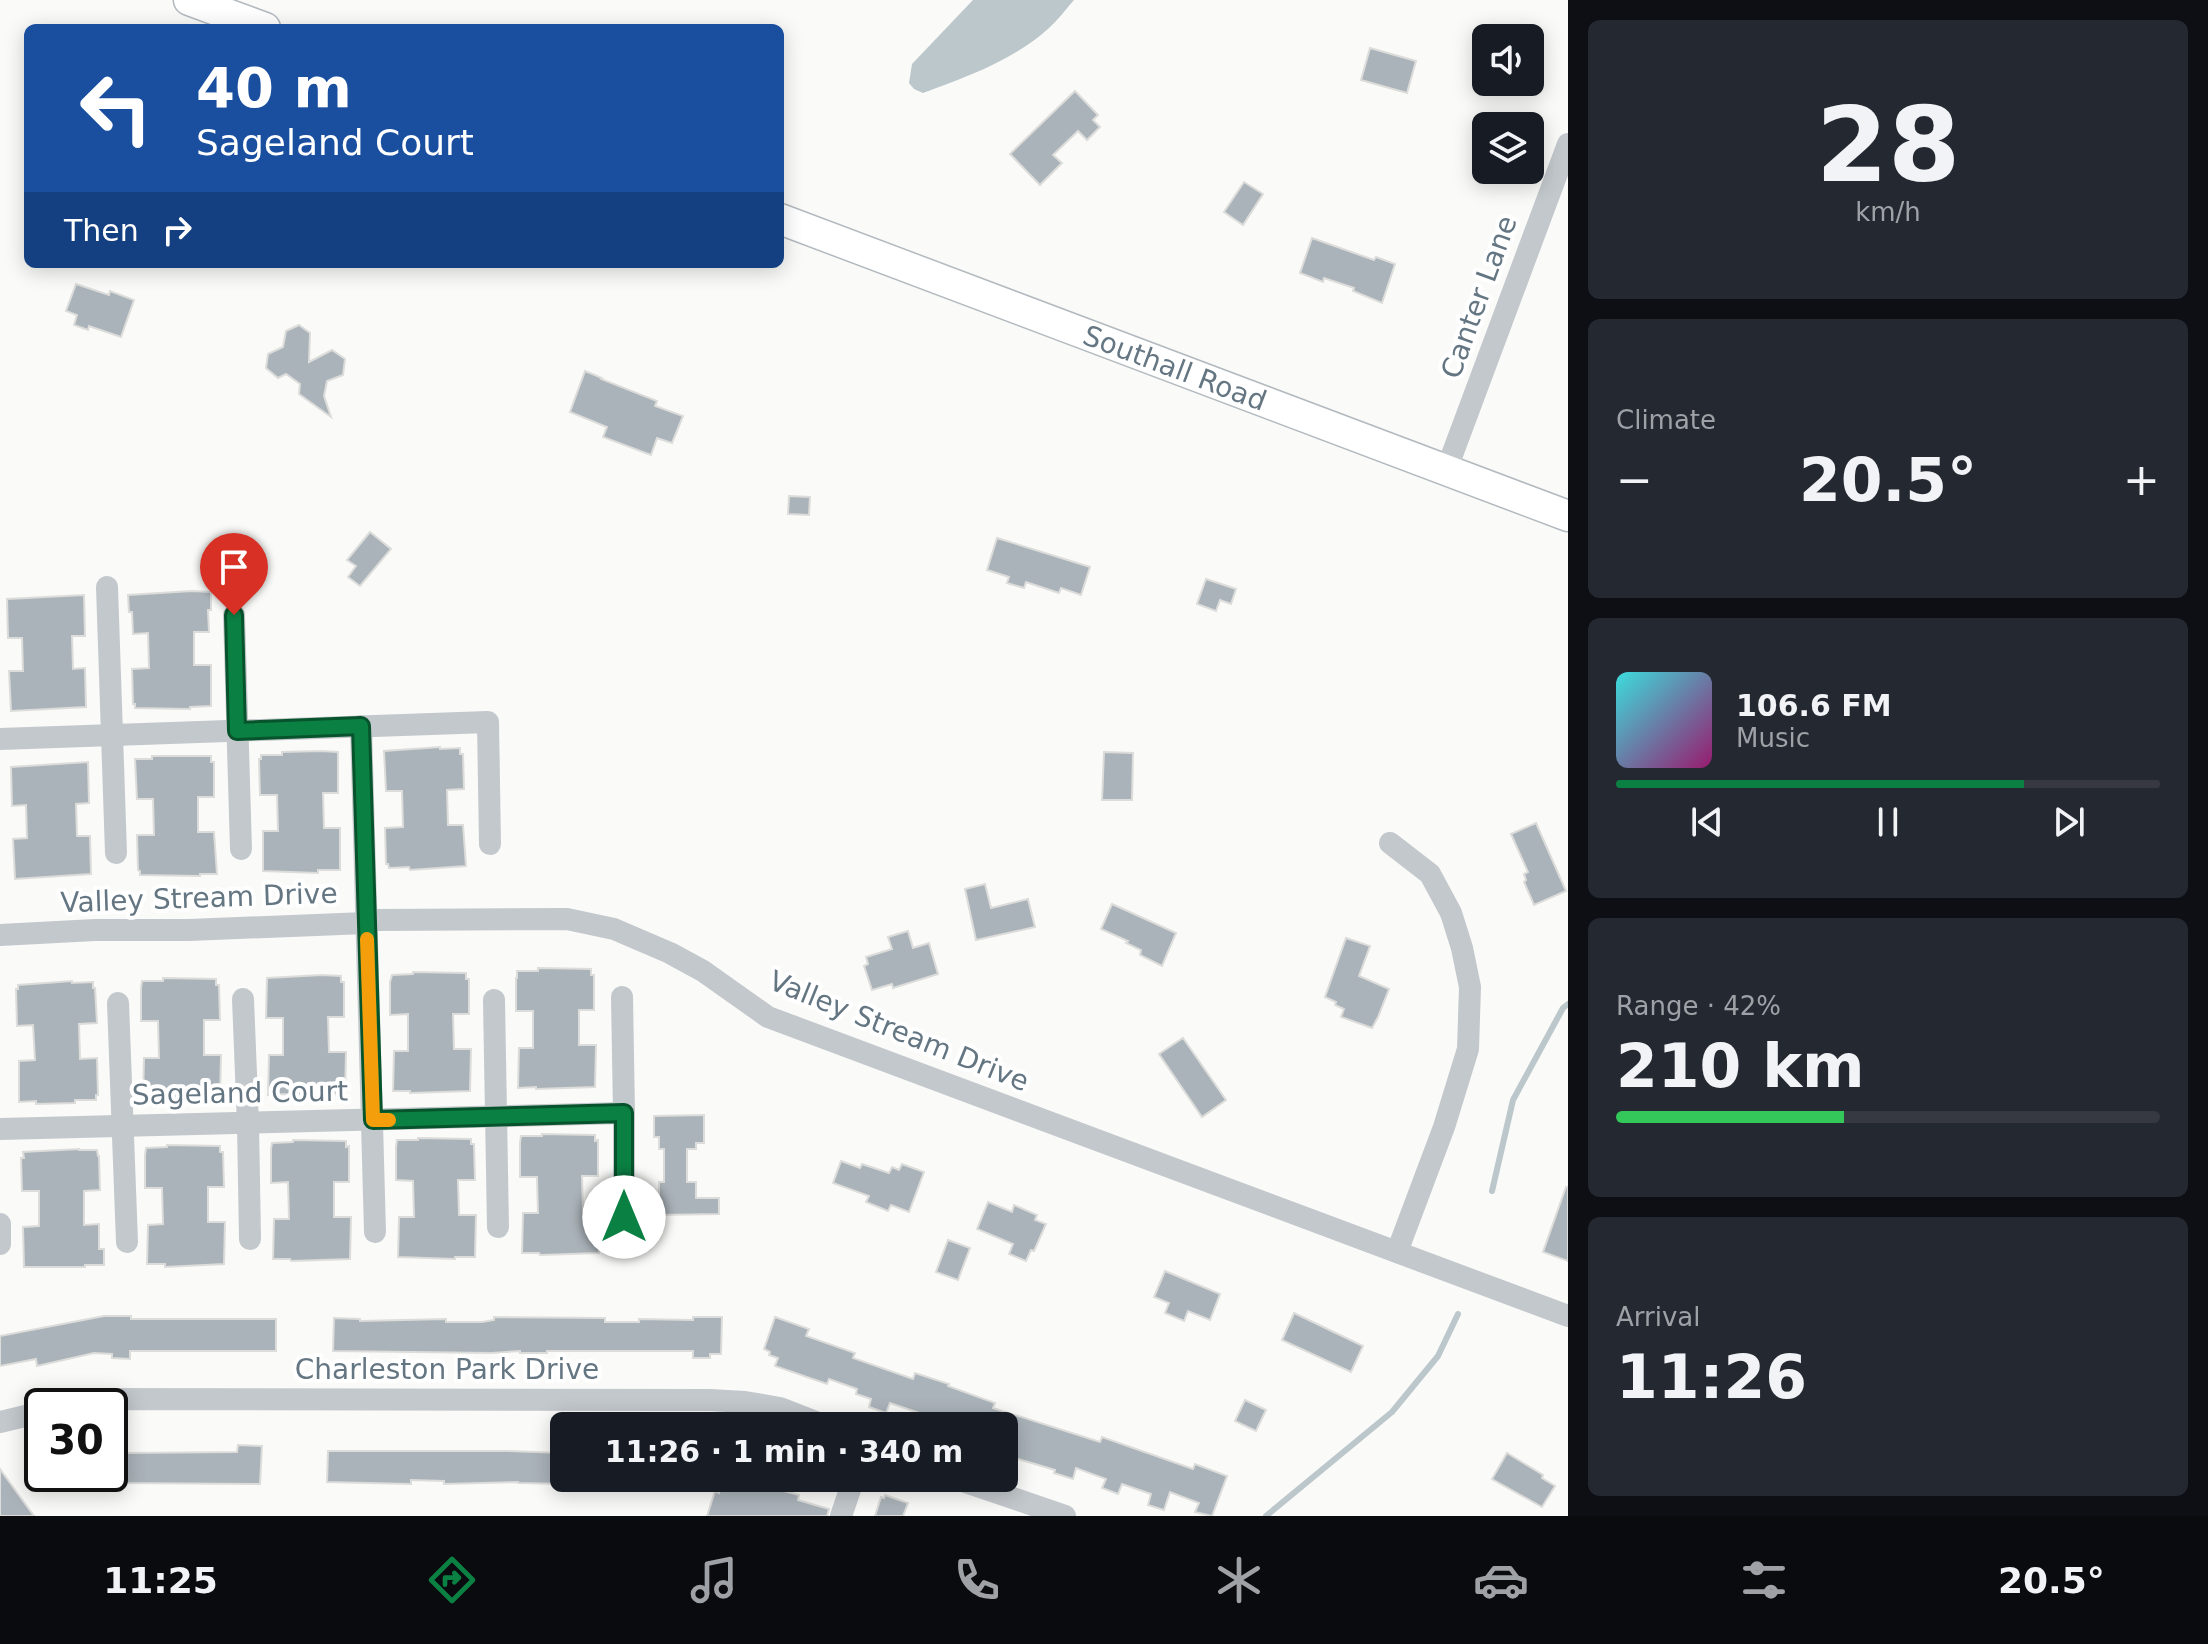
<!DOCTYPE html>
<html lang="en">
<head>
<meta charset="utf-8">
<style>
  body { margin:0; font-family:"DejaVu Sans",sans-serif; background:#242831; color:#f1f3f6; height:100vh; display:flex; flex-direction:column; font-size:30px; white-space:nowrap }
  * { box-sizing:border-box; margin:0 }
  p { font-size:26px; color:#9ea1a6 }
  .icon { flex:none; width:44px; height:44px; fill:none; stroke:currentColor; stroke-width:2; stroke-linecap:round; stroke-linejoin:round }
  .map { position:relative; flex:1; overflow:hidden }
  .details { display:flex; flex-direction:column; gap:20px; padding:20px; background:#0d0f14; width:640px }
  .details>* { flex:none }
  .hud { position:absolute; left:24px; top:24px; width:760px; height:244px; border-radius:12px; box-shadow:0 4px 20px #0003; background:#1a4fa0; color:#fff; overflow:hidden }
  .fabs { position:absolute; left:1472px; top:24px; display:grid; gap:16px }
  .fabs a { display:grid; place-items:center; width:72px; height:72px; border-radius:12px; background:#171b24; box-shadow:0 4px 20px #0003; font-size:40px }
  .speed { position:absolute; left:24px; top:1388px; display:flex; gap:16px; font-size:40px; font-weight:700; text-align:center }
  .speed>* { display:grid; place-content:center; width:104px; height:104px; border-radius:50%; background:#171b24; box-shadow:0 4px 20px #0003; line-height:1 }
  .speed .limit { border:4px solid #111; border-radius:12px; background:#fff; color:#111 }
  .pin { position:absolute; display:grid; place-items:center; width:68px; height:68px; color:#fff; margin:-82px -34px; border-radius:50% 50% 50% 0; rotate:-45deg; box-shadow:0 0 8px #0007 }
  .pin .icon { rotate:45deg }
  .me { position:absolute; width:88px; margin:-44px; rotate:0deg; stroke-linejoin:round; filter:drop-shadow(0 0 6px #0008) }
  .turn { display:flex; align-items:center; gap:28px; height:168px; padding:0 40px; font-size:36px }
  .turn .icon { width:104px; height:104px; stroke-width:2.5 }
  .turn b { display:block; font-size:56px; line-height:68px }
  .then { display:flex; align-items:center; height:76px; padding:0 40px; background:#0003; gap:16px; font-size:30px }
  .big { font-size:60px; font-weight:600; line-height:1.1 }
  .details .card { flex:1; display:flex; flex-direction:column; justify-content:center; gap:12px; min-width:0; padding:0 28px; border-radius:12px; background:#242831 }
  .details .dial { align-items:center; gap:0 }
  .dial b { font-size:104px; line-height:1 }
  .song { display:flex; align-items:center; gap:24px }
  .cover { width:96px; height:96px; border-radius:12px; background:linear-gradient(135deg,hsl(180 70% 55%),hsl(320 70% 35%)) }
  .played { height:8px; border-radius:4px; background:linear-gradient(90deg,#0b8043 75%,#363941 75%) }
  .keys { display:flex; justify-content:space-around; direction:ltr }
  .heat { display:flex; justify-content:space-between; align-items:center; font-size:44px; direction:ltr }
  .charge { height:12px; border-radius:6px; background:linear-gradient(90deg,#34c759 42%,#363941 0) }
  .trip { position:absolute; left:550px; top:1412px; width:468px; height:80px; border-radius:12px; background:#171b24; box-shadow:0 4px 20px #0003; font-weight:600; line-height:80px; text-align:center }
  .tabs { display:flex; height:128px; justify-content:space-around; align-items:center; background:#090b0e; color:#9ea1a6 }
  .tabs .icon { width:56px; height:56px }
  .tabs .selected { color:#0b8043 }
  .tabs b { font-size:36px; color:#f1f3f6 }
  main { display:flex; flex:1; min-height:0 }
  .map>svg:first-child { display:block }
  .water { fill:#bbc7cb }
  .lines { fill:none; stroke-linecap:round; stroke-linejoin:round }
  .stream { stroke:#bbc7cb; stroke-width:6 }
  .building { fill:#aab3b9; stroke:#dcdcda; stroke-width:2 }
  .secondary-casing { stroke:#b3babf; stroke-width:33 }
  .street { stroke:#c3c8cc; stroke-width:22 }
  .secondary { stroke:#fff; stroke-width:30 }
  .route-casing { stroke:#07532c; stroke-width:20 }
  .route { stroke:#0b8043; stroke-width:14 }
  .slow { stroke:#f59e0b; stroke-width:14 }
  .labels { text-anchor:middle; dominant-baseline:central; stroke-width:8; stroke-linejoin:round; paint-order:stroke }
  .street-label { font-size:28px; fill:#657683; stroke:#fff }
</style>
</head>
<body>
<main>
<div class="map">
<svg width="1568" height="1516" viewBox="0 0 1568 1516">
  <rect width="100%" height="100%" fill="#fafaf8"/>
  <path class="water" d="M973,0H1074C1066,9 1058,20 1049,28C1014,60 967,77 923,93L914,89L909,83L912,64Z"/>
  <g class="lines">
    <g class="stream">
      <path d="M1492,1191L1513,1100L1563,1008L1568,1004"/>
      <path d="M1266,1516L1392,1412L1438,1356L1458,1314"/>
    </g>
  </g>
  <g class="building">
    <path d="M1370,48L1416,61L1407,93L1361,80Z"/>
    <path d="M1075,91L1098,115L1093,120L1100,127L1087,140L1078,131L1053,155L1062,163L1040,185L1010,154Z"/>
    <path d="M1244,182L1263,194L1243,225L1224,212Z"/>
    <path d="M1312,238L1374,260L1376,257L1395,264L1382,303L1353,291L1354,288L1324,278L1323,282L1300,273Z"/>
    <path d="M76,284L109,295L110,291L134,300L121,337L89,326L88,330L74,325L77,315L66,311Z"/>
    <path d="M299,325L310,333L309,362L332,350L345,359L343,375L327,381L324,396L331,417L299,394L300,384L286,374L278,378L266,368L268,354L283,347L286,331Z"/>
    <path d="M585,371L602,378L601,379L657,401L655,406L683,416L672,443L657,438L651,455L603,437L607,427L570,412Z"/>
    <path d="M789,496L810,497L809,515L788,514Z"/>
    <path d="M370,532L391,549L360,586L348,577L356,566L347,560Z"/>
    <path d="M997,538L1090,567L1081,595L1061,588L1059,593L1026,582L1024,588L1007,583L1009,577L987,570Z"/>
    <path d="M1206,579L1236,589L1231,604L1220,600L1216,611L1197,604Z"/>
    <path d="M192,591L211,592V610H208L209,632H194V665H211V706L190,707V709L135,708V704H133L132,669L149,668L148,633L133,634L132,612H129L128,595Z"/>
    <path d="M84,595L85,636H72L73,669L85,668L86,707L11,711L9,671H23L22,638H8L7,599Z"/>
    <path d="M440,747V749L460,748V754H463L464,789L447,790L448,825H463L466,866L410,870L409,867L389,868L388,864H386L385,828L403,827L402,791H386L384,751Z"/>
    <path d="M321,751L338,752V793H323L324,828H340V870H318V873L263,871V831H278L277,795H260L259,759H261V755H282V752Z"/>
    <path d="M1104,752L1133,753L1132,800H1102Z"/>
    <path d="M152,756H211V762H214V797H198V832H214L217,874H200V876L140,875V871L138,870L137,835H154L153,799H137L135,759H152Z"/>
    <path d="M88,762L89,803L76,804L77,836H90L91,874L15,879L13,839L27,838L26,805L12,806L11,767Z"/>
    <path d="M1536,823L1566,891L1534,905L1524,882L1526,880L1524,874L1528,872L1511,834Z"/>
    <path d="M985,884L991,908L1028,899L1035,927L976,940L965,889Z"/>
    <path d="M1112,904L1176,933L1162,966L1140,955L1141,950L1126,943L1128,941L1101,929Z"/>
    <path d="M908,931L913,948L929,943L938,974L893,988L892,984L872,990L864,966L868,964L866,957L892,949L888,937Z"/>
    <path d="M1346,938L1370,946L1359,976L1389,989L1378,1017L1372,1028L1341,1017L1344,1009L1335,1005L1336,1002L1325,997Z"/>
    <path d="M538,968L591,969V975H594V1010H579V1045H596L595,1087L536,1089V1087L518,1088L519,1048H533V1011H516V978H517V971H538Z"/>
    <path d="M413,972L466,973V979H469V1014H453L454,1049H471L470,1091L410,1093V1091H393L394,1051H408V1014L390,1015V982L392,975L413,974Z"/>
    <path d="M322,975L341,976V982H344V1017H328L329,1052H346L345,1094L285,1097V1094L268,1095L269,1055H283V1018H266L267,978Z"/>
    <path d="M163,978L216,979V985H219L220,1020H204V1055H221L220,1097L161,1100L160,1097L143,1098L144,1058H159L158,1021H141V988L142,981H163Z"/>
    <path d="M72,981V983L93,982V988H95L97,1023L79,1024L80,1059L97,1058L98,1095H96V1100H75V1103L36,1104V1101L19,1102V1061L35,1060L33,1025L17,1026L16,989H18V985Z"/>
    <path d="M1183,1038L1226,1100L1202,1117L1159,1054Z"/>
    <path d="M704,1115V1143H696V1149H687V1182H696V1198H719V1214L656,1215L655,1195L659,1194V1182H664V1149H659V1137H654V1116Z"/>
    <path d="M542,1134L595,1135V1141L598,1140V1176H582L583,1211H600L599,1253L540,1255L539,1253H522L523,1213H538L537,1177H520V1143L521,1136H542Z"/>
    <path d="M418,1138L471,1139V1144H474L475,1180H458L459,1215H476L475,1257H455V1259L398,1257L399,1217H414L413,1181L396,1180V1147L397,1140H418Z"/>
    <path d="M293,1140L346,1141V1147L349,1146V1182H334V1217H351L350,1259L291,1261L290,1259H273L274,1219H289L288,1182L271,1183V1149L272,1143L293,1142Z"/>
    <path d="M167,1145L220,1146V1152H223L224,1187H208V1222H225L224,1264L165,1267V1264H147L148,1225L163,1224L162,1188H145V1155L146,1148L167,1147Z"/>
    <path d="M79,1149V1150H97L98,1156H99L100,1190L84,1191V1225L99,1224V1249H104V1265H85V1267H24L23,1227L39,1226V1191H22L21,1158H24L23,1152Z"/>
    <path d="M841,1161L860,1168L862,1164L889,1173L892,1167L899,1170L902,1164L924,1172L909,1212L891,1205L888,1211L866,1202L869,1196L833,1183Z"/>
    <path d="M1566,1187H1568V1261L1543,1252Z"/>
    <path d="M988,1202L1012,1212L1014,1205L1037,1215L1035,1220L1046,1224L1034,1251L1031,1250L1026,1261L1009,1254L1013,1244L977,1229Z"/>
    <path d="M948,1240L970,1248L958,1280L936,1272Z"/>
    <path d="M1165,1271L1220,1294L1210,1320L1188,1311L1184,1321L1165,1313L1169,1303L1154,1297Z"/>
    <path d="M1294,1313L1363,1346L1351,1372L1282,1340Z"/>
    <path d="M104,1316H131V1319H276V1351H130V1359L112,1358V1354L94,1353L37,1366L36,1359L0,1366V1336Z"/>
    <path d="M494,1317L605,1318V1322H639V1319L693,1320V1317H722L721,1354H710V1358H693V1351H547V1353H520V1351L492,1353L333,1351L334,1318L360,1319V1321L446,1319V1322H482L494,1320Z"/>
    <path d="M775,1317L809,1329L806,1336L855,1353L853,1358L913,1379L915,1373L949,1384L948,1386L995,1403L993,1408L1100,1442L1102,1437L1193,1469L1195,1464L1227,1476L1212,1516L1195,1512L1199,1503L1170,1492L1164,1510L1148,1505L1151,1494L1122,1484L1118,1494L1102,1488L1106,1479L1076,1468L1073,1479L1054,1473L1055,1470L1008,1456L1011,1448L1004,1446V1426H915L919,1413L890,1403L886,1413L869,1407L871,1399L856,1394L857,1389L829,1379L827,1384L775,1366L778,1358L769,1355L770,1352L764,1349Z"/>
    <path d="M1245,1400L1266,1410L1256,1431L1235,1421Z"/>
    <path d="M238,1445L262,1446L260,1484L120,1483L121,1453L237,1452Z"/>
    <path d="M328,1451H507L564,1453V1484L518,1483V1482L444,1484V1481L411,1480V1484L327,1482Z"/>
    <path d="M1507,1453L1543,1475L1542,1478L1555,1486L1542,1507L1492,1479Z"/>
    <path d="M0,1469L34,1516H0Z"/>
    <path d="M734,1478L799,1495L798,1500L829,1509L827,1516H707L715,1491L719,1493L723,1481L732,1483Z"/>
    <path d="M885,1495L908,1503L903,1516H875L881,1497L884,1498Z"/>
  </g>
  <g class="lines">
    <defs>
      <g id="secondary">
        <path d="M189,0L265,28"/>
        <path id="s1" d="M780,219L1568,516"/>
      </g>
    </defs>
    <use href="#secondary" class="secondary-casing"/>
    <g class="street">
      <path d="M1446,471L1568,144"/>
      <path d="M107,587L116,853"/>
      <path d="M234,615L241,849"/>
      <path d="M361,726L375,1232"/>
      <path d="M0,739L488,722L490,844"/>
      <path d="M1390,843L1430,874L1451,913L1462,948L1470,987L1468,1049L1444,1127L1397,1252"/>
      <path d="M0,935L95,930H189L366,923L377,920L567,919L614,929L670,953L703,971L768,1017L1568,1316"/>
      <path d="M622,997L624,1113V1217"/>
      <path d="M243,999L248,1124L250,1239"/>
      <path d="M494,1000L498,1227"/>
      <path d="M118,1003L127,1242"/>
      <path d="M0,1129L624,1113"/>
      <path d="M0,1224V1244"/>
      <path d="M66,1406L96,1399L710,1400L745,1402L780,1408L826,1426"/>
      <path d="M0,1422L42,1412"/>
      <path d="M954,1478L1065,1516"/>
      <path d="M841,1516L854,1478"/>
    </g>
    <use href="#secondary" class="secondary"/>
  </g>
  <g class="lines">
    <defs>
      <path id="route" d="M234,615L237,731L361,726L373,1120L624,1113V1217"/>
    </defs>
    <use href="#route" class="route-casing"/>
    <use href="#route" class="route"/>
    <path class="slow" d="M367,939L373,1120H389"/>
  </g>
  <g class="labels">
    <g class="street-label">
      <text transform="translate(1479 297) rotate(-70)">Canter Lane</text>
      <text stroke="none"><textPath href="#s1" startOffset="422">Southall Road</textPath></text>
      <text transform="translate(199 898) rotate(-2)">Valley Stream Drive</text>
      <text transform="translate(899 1031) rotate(22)">Valley Stream Drive</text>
      <text transform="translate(240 1093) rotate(-1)">Sageland Court</text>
      <text x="447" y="1369">Charleston Park Drive</text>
    </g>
  </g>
</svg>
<div class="fabs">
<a><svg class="icon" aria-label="sound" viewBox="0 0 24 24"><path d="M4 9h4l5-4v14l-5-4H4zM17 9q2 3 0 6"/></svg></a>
<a><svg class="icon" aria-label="layers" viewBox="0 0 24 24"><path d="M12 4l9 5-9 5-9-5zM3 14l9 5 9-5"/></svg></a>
</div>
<div class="speed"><div class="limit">30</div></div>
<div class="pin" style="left:234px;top:615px;background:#d93025"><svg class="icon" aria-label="arrive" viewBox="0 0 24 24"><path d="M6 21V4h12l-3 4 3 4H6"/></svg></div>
<svg class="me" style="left:624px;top:1217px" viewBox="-20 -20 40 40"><circle r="19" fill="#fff"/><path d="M0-13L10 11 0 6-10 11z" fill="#0b8043"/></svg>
<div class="trip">11:26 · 1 min · 340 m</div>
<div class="hud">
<div class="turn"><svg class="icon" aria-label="left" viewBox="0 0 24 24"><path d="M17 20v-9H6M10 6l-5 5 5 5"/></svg><div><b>40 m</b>Sageland Court</div></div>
<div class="then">Then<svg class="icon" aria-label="right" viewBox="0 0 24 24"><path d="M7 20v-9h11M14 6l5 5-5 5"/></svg></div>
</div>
</div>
<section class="details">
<div class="card dial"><b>28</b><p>km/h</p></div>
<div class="card"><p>Climate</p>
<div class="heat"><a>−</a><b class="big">20.5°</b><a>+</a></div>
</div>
<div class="card">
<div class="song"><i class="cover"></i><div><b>106.6 FM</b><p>Music</p></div></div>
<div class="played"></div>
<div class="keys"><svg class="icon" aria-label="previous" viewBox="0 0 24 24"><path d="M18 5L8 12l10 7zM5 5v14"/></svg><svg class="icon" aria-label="pause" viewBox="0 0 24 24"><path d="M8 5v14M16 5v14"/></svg><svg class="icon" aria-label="next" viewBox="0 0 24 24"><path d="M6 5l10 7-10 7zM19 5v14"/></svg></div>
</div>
<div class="card"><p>Range · 42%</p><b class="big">210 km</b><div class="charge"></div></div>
<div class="card"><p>Arrival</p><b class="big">11:26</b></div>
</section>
</main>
<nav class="tabs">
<b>11:25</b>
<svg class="icon selected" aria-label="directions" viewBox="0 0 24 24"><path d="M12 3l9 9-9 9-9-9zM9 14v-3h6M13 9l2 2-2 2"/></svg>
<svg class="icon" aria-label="music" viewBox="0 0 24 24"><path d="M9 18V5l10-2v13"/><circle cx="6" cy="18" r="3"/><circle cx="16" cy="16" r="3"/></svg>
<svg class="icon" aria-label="phone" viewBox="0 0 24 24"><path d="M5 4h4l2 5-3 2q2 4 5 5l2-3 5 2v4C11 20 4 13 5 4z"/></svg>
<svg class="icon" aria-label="climate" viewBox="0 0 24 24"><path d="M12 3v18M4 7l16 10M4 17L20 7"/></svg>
<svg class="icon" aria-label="car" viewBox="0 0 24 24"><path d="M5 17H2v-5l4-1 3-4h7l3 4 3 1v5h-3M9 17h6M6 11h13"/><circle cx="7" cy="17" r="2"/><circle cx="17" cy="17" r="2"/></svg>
<svg class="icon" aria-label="filters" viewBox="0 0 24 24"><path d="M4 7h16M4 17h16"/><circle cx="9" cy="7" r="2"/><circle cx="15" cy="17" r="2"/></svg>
<b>20.5°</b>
</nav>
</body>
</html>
